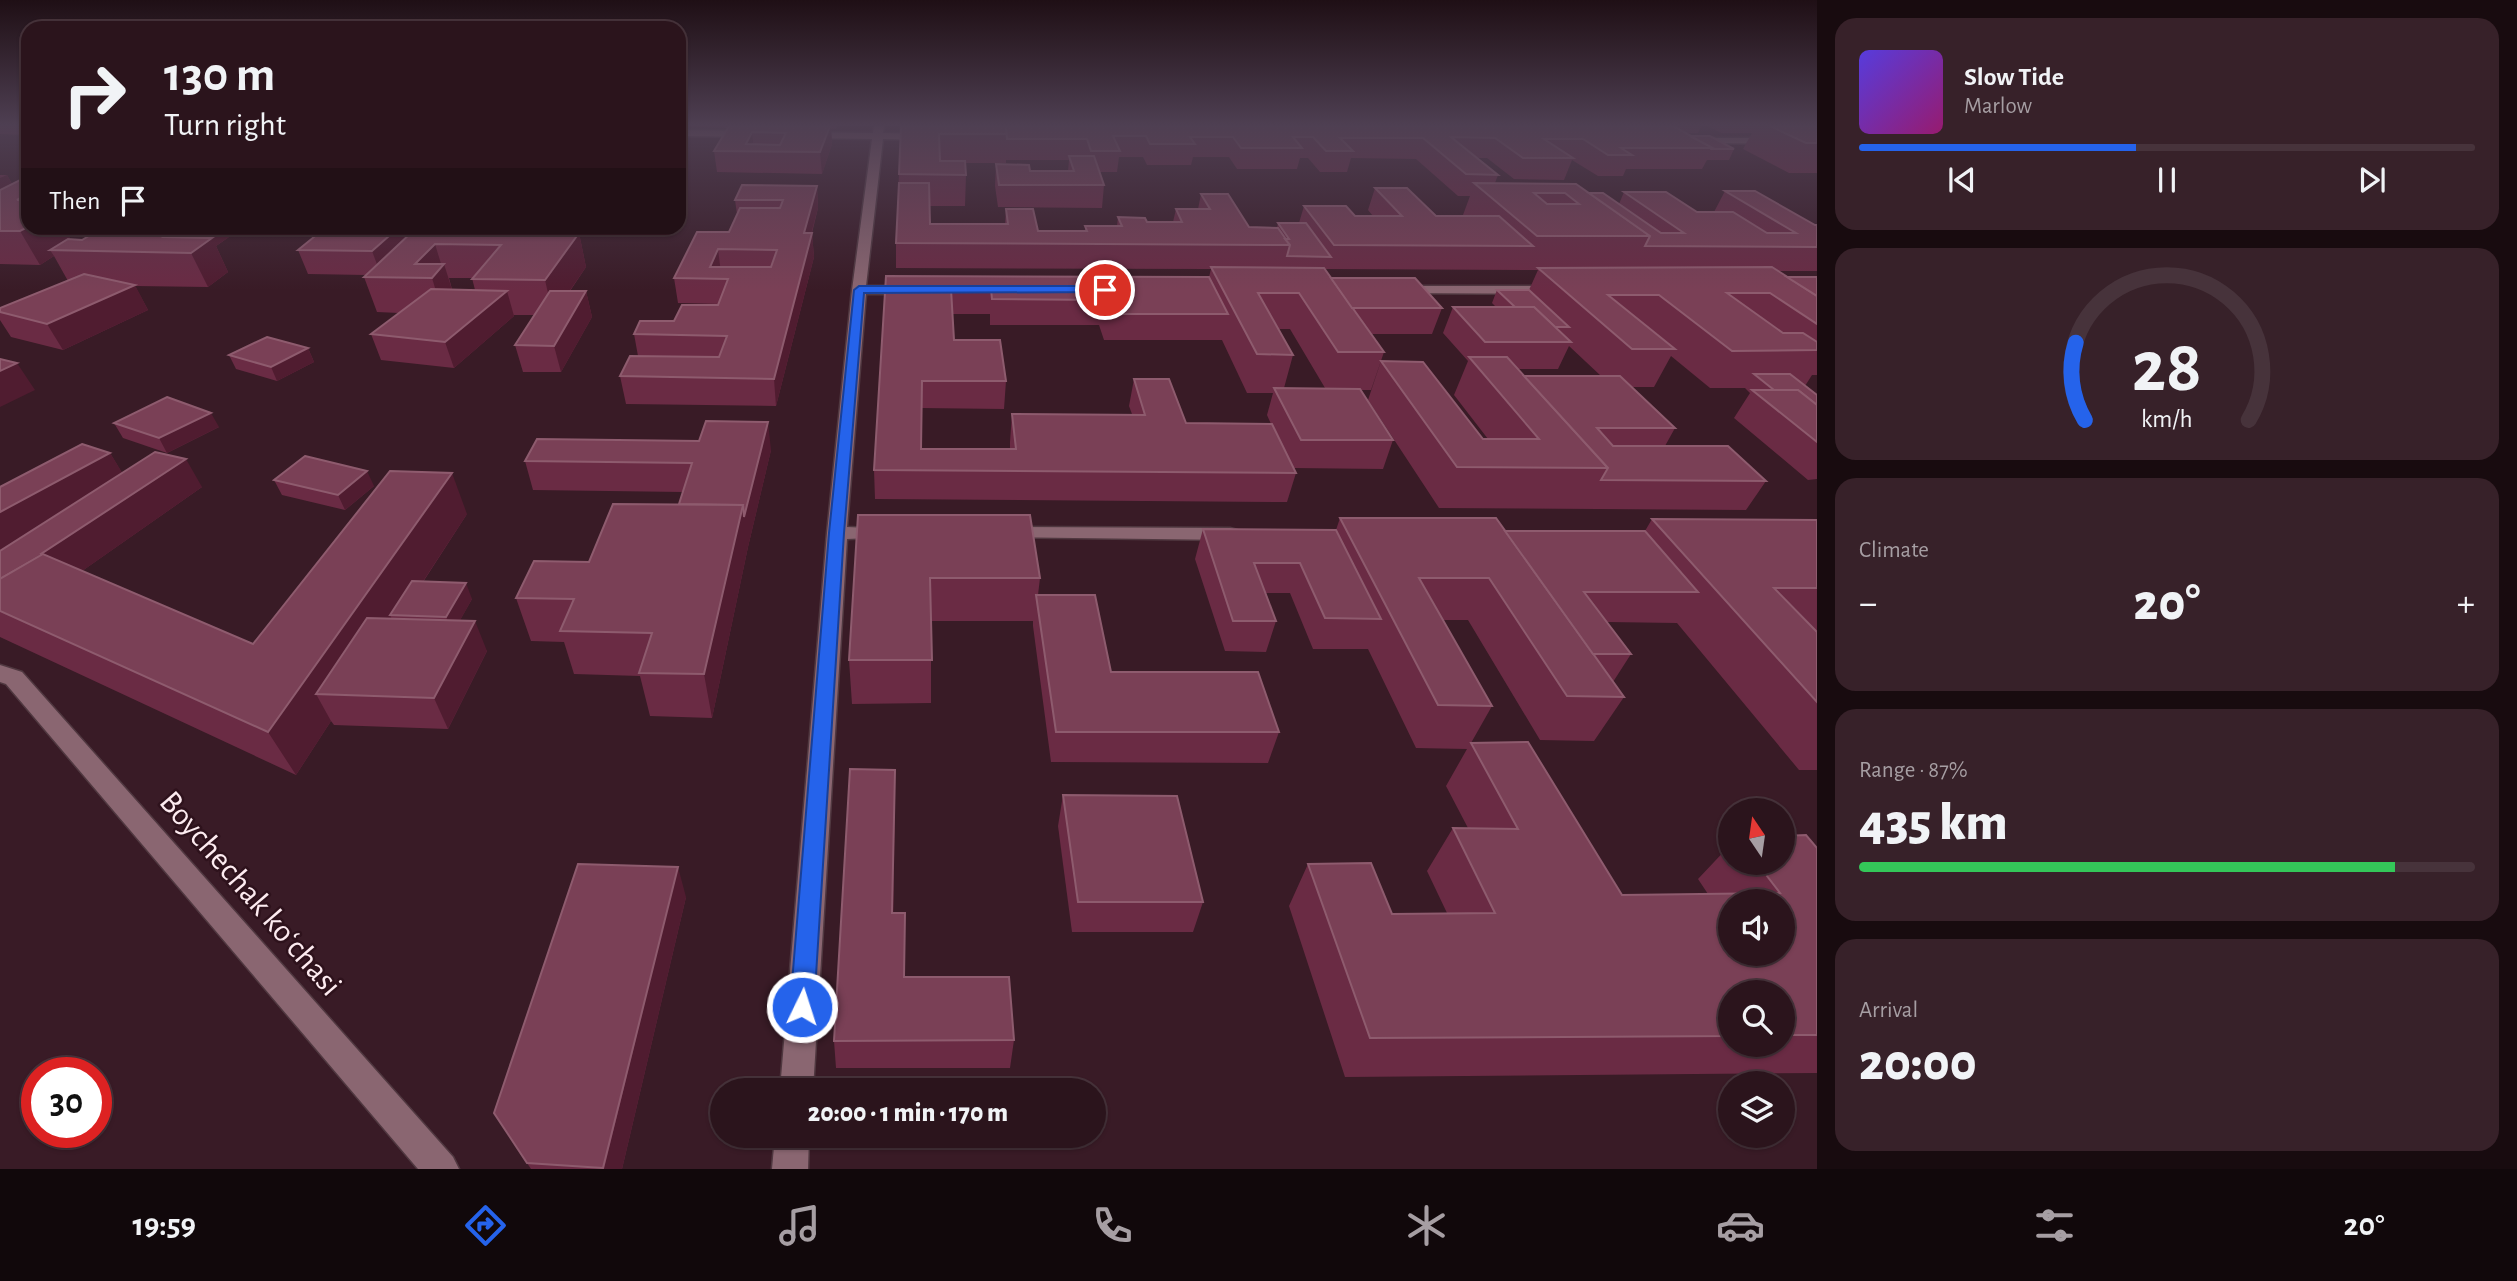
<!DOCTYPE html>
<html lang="en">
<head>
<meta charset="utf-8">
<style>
  body { margin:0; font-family:"Alegreya Sans",sans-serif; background:#372129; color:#f1f3f6; height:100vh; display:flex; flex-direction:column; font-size:26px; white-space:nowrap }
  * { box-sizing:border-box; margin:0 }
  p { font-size:23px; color:#a69ea3 }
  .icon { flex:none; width:38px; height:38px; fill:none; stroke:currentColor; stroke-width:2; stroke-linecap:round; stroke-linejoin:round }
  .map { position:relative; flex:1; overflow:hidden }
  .sheet { display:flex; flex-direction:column; gap:18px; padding:18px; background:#180b0f; width:700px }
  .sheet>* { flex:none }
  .hud { position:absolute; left:21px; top:21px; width:665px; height:214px; border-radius:21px; box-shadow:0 2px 5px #0004,0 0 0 2px #47333b; background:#2b141c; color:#f1f3f6; overflow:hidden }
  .needle { width:46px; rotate:347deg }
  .fabs { position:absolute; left:1718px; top:798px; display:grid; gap:14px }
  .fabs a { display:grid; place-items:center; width:77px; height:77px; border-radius:50%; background:#2b141c; box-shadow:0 2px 5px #0004,0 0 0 2px #47333b; font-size:35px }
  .speed { position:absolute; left:21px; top:1057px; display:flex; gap:14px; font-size:35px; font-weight:700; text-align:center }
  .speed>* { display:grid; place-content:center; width:91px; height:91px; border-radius:50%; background:#2b141c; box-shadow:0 2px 5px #0004,0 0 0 2px #47333b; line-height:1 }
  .speed .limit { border:10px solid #d22; background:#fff; color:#111 }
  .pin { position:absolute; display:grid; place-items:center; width:60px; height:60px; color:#fff; margin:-30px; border:4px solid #fff; border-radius:50%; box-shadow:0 2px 7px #0007 }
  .me { position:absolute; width:77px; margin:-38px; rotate:4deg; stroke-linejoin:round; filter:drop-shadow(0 0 5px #0008) }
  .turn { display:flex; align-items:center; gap:24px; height:147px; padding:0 28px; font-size:32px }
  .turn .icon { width:91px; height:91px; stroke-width:2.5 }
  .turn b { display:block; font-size:49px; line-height:60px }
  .then { display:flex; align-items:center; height:66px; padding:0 28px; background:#0003; gap:14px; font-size:26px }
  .big { font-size:52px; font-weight:800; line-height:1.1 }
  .sheet .card { flex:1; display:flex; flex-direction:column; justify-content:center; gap:10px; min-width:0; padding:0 24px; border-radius:21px; background:#372129 }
  .sheet .dial { align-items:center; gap:0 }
  .dial svg { height:182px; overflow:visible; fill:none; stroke:#47333b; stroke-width:7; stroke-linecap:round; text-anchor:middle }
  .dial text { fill:#f1f3f6; stroke:none }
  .song { display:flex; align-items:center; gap:21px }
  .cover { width:84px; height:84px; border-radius:10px; background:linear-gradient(135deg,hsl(250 70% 55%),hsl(320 70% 35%)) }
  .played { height:7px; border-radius:4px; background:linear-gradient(90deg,#2563eb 45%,#47333b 45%) }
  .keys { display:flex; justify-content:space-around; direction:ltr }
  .heat { display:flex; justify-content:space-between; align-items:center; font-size:38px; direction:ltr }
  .charge { height:10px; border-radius:5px; background:linear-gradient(90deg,#34c759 87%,#47333b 0) }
  .trip { position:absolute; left:710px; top:1078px; width:396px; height:70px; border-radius:35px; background:#2b141c; box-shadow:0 2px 5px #0004,0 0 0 2px #47333b; font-weight:800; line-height:70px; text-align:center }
  .tabs { display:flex; height:112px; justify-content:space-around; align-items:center; background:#11080b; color:#a69ea3 }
  .tabs .icon { width:49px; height:49px }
  .tabs .selected { color:#2563eb }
  .tabs b { font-size:32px; color:#f1f3f6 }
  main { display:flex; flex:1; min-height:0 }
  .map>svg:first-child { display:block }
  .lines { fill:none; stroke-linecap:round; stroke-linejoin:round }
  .minor-casing { stroke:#503840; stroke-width:3 }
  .minor { fill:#8a6671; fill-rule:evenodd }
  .wall { fill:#6a2b44; fill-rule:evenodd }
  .shaded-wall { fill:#501c30 }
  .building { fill:#7a4056; stroke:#8e5b6e; stroke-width:2; fill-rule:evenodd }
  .route { fill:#2563eb; stroke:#184099; stroke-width:2 }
  .labels { text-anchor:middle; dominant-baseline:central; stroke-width:5; stroke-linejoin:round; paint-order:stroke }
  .near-street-label { font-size:33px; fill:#fdebf0; stroke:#2e121c }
</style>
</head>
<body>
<main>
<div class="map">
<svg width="1817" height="1169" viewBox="0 0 1817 1169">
  <rect width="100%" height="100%" fill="#391b26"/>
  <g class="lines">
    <defs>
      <g id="minor">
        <path d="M874,126H884L883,133L929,134L934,137L929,140L883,139L866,286H912L919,290L912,294H866L847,527L891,529L894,533L891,537L847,539L813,1090H780L827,533L852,290L872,139L804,138L799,135L804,132L873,133Z"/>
        <path d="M679,130L751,131L756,134L751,137L679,136Z"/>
        <path d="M1686,138H1817V144L1690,143L1685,140Z"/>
        <path d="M1399,286H1556L1563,290L1556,294L1394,293L1392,290Z"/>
        <path d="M1007,527L1230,528L1237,530L1240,534L1237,538L1230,540L1000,537L997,533L1000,529Z"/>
        <path d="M0,665L22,672L453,1157L459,1169H418L6,684L0,682Z"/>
        <path d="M775,1136H809L808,1169H772Z"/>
      </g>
    </defs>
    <use href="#minor" class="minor-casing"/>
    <use href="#minor" class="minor"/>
  </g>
  <g class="wall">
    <path d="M0,126H28L26,135L0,134Z"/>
    <path d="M679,126H837L836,129H831L832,144L822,174L717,172L714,151L729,128Z"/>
    <path d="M901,126H1701L1698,133H1685L1690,136L1734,149L1729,160H1707L1702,169H1626L1623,176H1598L1572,160L1564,180L1514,179L1487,158H1478L1498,175L1495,183L1589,193L1619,204L1624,192L1697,212H1714L1725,191L1817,225V271H1777L1787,277H1817V375H1812L1805,386L1817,395V479L1808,480L1734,418L1750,393L1745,388H1710L1671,356L1654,387H1632L1675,428L1665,446L1766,481L1746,510L1439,508L1368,400L1381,361L1483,439H1488L1454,395L1468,361L1443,333L1453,307H1496L1492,303L1497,290H1529L1538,270L1324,269L1331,278L1442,308L1432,334H1371L1384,352L1371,390H1361L1393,440L1383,469L1293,468L1296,473L1287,502L875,499L874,470L886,276L1209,277L1211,269L896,268V243ZM1119,157H1143L1147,165H1191L1193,157H1229L1237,169H1297L1300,158H1308L1320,172H1347L1351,158L1416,159L1458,196H1470L1463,215L1464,216H1436L1375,188L1368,210L1373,216H1355L1304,206L1299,223H1278L1277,228L1249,227L1201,194L1198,209H1176L1173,222H1147L1118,217L1117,226H1085V231H1038L1006,209L1005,224H930V206H965L966,175L965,163H1006V160H1069L1068,171H1030L996,164L995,186L998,207L1102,208L1104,185L1100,172H1117ZM952,314H990V325H1099L1104,340H1222L1247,393H1273L1267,415L1271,424L1186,423L1134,379L1129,406L1132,414H1012L1010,442V449H921V408L1004,409L1006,381L954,340ZM1278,329H1290L1325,388H1284L1293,355ZM1569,346L1601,376H1524L1518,369H1558Z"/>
    <path d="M1708,126H1817V173H1789L1743,149L1752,133H1721Z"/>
    <path d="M0,175H7L12,184L28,228L77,233L60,243V244L82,240L102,228H242L216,246L228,272L208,287L135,286L148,310L63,350L11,337L0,320V308L68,281L54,256L40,265L0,264Z"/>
    <path d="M817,186L818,208L812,233L814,257L776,406L626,404L620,376L638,356L634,334L718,305L719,304L678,303L674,278L729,232L737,214L735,200Z"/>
    <path d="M325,228H403L406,237L426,231L430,228H566L561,233H579L586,267L570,291H586L592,317L561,372H523L515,345L535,315H514V316L454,368L381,360L371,334L399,313L377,312L364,277L366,275L308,274L298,250ZM449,278H472L475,290L452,289Z"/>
    <path d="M308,348L314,362L277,381L236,369L229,355Z"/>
    <path d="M114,423L219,427L167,453L123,438Z"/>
    <path d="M771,450L748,547L712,718L650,716L640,676L574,674L564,642L531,641L516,598L589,562L679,504L683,492L533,490L525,461Z"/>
    <path d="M110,453L122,473L202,487L82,571L253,644L467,514L423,582L472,599L460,620L487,651L448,729L334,725L331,721L296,775L0,637V487Z"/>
    <path d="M274,480L374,486L345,510L282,495Z"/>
    <path d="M858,515L1040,578L1038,595L1111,672L1279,732L1268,763L1051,762L1033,626V621H931V703L852,704L849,660Z"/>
    <path d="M1340,518L1505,531H1645L1652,519L1817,520V770H1799L1677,623L1607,622L1631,654L1613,682L1624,697L1594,741L1540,740L1468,620H1443L1492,706L1471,743L1622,895L1708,894L1698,879L1731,844V863H1783L1817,848V1073L1345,1077L1289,906L1308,864L1392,914L1447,913L1427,871L1453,828H1468L1446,786L1467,749L1416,748L1368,649H1313L1290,593H1266L1276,621L1266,652L1225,651L1195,559L1203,529L1336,530ZM1731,992H1783V1045H1731Z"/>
    <path d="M895,770L893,913L905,977L1014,1040L1010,1068H836L834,1041Z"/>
    <path d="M1063,795L1203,902L1193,932H1072L1058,826Z"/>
    <path d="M686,897L622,1169H531L494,1113Z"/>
  </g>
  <g class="shaded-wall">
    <path d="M21,126H28V134L26,135Z"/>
    <path d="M830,126H831L832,144L822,174L820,152Z"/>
    <path d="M752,132L754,151L746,144Z"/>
    <path d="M7,175L20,198L28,194V220L0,218V178Z"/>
    <path d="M817,186L818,208L805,257L804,233Z"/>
    <path d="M28,227V228H74L77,233L60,243L64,250H50L54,256L40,265L20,231Z"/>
    <path d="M178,228H242L216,246L228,272L208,287L191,253L164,237Z"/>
    <path d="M398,228H403L410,247L381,275L372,251Z"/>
    <path d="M539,228H566L538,258L532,234Z"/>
    <path d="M579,233L586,267L553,315L545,280Z"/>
    <path d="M812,233L814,257L776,406L774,379Z"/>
    <path d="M435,244L442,267L444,264L455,299L443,314L432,278L415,264Z"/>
    <path d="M718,249L721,273L710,267Z"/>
    <path d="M135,285L148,310L63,350L47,324Z"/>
    <path d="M507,291L514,316L454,368L445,342Z"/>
    <path d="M586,291L592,317L561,372L554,346Z"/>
    <path d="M308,348L314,362L277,381L271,367Z"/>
    <path d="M17,363L35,390L0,407V371Z"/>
    <path d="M211,413L219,427L167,453L159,438Z"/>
    <path d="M768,422L771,450L748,547L712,718L704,674L743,505Z"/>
    <path d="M110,453L128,482L0,554V512Z"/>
    <path d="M186,459L202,487L65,583L41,554Z"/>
    <path d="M367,471L374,486L345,510L338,495Z"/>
    <path d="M452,473L467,514L401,615H390L395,625L316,694L331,721L296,775L268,732Z"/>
    <path d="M466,583L472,599L453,633L446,617Z"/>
    <path d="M475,621L487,651L448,729L434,698Z"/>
    <path d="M895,770V800L893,943L892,913Z"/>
    <path d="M678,867L686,897L622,1169H604Z"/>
  </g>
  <g class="building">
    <path d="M729,126H830L820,152L714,151ZM752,132L786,133L780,145L746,144Z"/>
    <path d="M901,126H1006L1007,134H939L940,161H965L966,175L899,174Z"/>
    <path d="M1006,126H1673L1713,148H1621L1632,155H1608L1583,139H1544L1573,158H1523L1495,138L1451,137L1498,175L1466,174L1423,138H1340L1353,151H1326L1313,137H1293L1302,148H1241L1233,137H1190L1195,144H1150L1146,136H1113L1120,151H1091L1087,139H1007Z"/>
    <path d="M1770,126H1817V143H1806Z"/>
    <path d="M1690,136H1710L1734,149H1712L1713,148Z"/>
    <path d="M1069,156H1094L1104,185H999L996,164L1029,165L1030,171H1074Z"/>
    <path d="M28,176V194L17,200H28V227L20,231H0V190Z"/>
    <path d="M899,183H929L930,224H1008L1006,209H1033L1038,231H1087L1085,226H1122L1118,217L1145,218L1147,222H1182L1176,209H1210L1201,194H1228L1249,227L1278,228L1290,245L896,243Z"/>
    <path d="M1474,183L1576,184L1650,236H1537ZM1534,193H1565L1579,204H1547Z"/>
    <path d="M742,185L817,186L804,233H812L774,379L620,376L630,356L719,357L727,336L634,334L640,321H674L682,305H718L728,279L674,278L697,232H729L740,208H780L783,200H735ZM718,249L777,250L771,267H710Z"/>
    <path d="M1375,188H1407L1436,216H1499L1533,246L1334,245L1304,206H1346L1355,216H1402Z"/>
    <path d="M1725,191H1755L1815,225H1817V247L1645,246L1650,236L1589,193H1603L1661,233H1684L1624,192H1666L1697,212H1733L1767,233H1796Z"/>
    <path d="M1278,223H1306L1331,257L1287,256L1290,245L1285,239H1289Z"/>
    <path d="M102,228H178L164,237L212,238L191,253L50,250L68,239L82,240Z"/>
    <path d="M325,228H398L372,251L298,250Z"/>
    <path d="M430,228H539L534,232L426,231Z"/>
    <path d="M413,231L579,233L545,280L472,279L501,245L435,244L415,264H444L432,278L364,277Z"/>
    <path d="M1211,267L1324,268L1384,352H1338L1299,293H1258L1293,355L1257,354Z"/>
    <path d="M1772,267L1817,296V324L1770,293H1727L1783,333H1803L1817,342V350L1732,351L1659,295H1608L1675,349H1632L1538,268Z"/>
    <path d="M84,274L135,285L47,324L0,312V308Z"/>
    <path d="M886,276L1209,277L1228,314H1107L1103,300L992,299L991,289H951L954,340H1000L1006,381H922L921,449H1016L1012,414L1145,415L1134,379H1169L1186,423L1272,424L1296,473L874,470Z"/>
    <path d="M1787,277H1817V296Z"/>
    <path d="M1331,278H1415L1442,308H1352Z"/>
    <path d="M431,289L507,291L445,342L371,334Z"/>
    <path d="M1497,290H1529L1569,327H1555L1534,307H1515Z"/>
    <path d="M550,291H586L554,346L515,345Z"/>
    <path d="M1453,307H1534L1571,342H1485Z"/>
    <path d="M267,337L308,348L271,367L229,355Z"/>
    <path d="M1469,357H1507L1608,468L1457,467L1381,361L1423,362L1483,439H1539Z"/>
    <path d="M0,359L17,363L0,371Z"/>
    <path d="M1754,374H1790L1817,395V405L1798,390H1774Z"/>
    <path d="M1524,376H1620L1675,428H1597L1613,446H1728L1766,481L1601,480L1608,468Z"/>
    <path d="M1274,388L1360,389L1393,440H1301Z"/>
    <path d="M1752,390H1798L1817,405V442Z"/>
    <path d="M167,397L211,413L159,438L114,423Z"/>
    <path d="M706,421L768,422L744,517L743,505L679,504L692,463L525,461L537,439L699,441Z"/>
    <path d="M82,444L110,453L0,512V487Z"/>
    <path d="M155,452L186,459L41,554L42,555L0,579V551Z"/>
    <path d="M305,456L367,471L338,495L274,480Z"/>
    <path d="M390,471L452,473L268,732L0,611V579L43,554L253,644Z"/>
    <path d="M613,504L743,505L704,674L639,673L652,633L560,631L574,599L516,598L534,561L589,562Z"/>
    <path d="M858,515H1030L1040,578H930L932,660H849Z"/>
    <path d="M1340,518H1496L1624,697L1567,696L1489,578H1419L1492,706L1438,705Z"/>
    <path d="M1652,519L1817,520V588H1774L1817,632V702Z"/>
    <path d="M1203,529L1336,530L1381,619L1325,618L1300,563H1254L1276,621H1233Z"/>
    <path d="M1505,531H1645L1698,592H1584L1631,654H1593Z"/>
    <path d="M412,581L466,583L446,617L390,615Z"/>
    <path d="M1036,595H1095L1111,672H1258L1279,732H1056Z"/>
    <path d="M367,618L475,621L434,698L316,694Z"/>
    <path d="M1528,742L1622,895L1780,893L1757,863H1783V836L1806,835L1817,848V1035H1783V992H1731V1036L1370,1038L1308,864L1371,863L1392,914L1495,913L1453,828L1518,829L1471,743ZM1731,901H1783V954H1731Z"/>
    <path d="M850,769L895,770L892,913H905L904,977H1009L1014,1040L834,1041Z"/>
    <path d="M1063,795L1177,796L1203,902H1078Z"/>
    <path d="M578,864L678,867L603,1168L527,1163L494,1113Z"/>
  </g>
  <linearGradient id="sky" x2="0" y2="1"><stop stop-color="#1f0f15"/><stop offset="0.43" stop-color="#4e3f52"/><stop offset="1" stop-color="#4e3f52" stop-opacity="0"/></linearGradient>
  <rect width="1817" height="290" fill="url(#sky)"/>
  <path class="route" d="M1105,286L1109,287V292L864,293L844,533L814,1007L810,1015L802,1018L793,1015L790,1007L829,533L854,290L859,286Z"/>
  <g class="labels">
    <g class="near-street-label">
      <text transform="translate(250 894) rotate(49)">Boychechak koʻchasi</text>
    </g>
  </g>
</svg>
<div class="fabs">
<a><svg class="needle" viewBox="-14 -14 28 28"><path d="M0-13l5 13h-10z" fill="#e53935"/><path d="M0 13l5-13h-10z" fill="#a69ea3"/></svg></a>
<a><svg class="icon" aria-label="sound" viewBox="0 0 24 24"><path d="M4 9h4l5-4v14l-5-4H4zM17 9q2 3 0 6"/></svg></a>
<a><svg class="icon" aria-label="search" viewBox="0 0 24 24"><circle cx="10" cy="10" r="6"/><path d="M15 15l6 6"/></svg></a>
<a><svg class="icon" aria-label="layers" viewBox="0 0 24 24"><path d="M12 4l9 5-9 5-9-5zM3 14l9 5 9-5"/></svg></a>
</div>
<div class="speed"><div class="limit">30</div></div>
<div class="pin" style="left:1105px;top:290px;background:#d93025"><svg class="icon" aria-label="arrive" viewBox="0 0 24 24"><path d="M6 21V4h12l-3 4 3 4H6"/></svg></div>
<svg class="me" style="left:802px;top:1007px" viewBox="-20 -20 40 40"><circle r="17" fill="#2563eb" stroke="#fff" stroke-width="3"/><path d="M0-11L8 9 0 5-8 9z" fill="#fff"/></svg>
<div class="trip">20:00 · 1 min · 170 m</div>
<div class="hud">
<div class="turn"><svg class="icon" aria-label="right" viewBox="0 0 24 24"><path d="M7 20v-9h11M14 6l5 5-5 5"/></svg><div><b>130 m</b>Turn right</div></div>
<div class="then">Then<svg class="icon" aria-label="arrive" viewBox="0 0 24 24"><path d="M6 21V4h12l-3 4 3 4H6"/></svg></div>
</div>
</div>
<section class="sheet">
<div class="card">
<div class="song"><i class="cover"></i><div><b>Slow Tide</b><p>Marlow</p></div></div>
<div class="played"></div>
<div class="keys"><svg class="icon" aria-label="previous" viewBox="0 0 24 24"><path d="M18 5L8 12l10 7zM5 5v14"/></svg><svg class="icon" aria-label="pause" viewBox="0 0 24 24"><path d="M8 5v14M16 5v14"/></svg><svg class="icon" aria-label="next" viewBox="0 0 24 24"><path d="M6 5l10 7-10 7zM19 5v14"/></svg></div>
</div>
<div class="card dial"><svg viewBox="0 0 100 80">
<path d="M14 69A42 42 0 1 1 86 69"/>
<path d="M14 69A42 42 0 0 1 10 35" stroke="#2563eb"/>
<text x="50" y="56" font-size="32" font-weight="700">28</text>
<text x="50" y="72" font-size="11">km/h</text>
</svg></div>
<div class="card"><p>Climate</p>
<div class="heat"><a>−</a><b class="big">20°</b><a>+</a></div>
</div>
<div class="card"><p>Range · 87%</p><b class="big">435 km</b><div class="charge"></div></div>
<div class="card"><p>Arrival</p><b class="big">20:00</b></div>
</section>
</main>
<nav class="tabs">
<b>19:59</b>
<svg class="icon selected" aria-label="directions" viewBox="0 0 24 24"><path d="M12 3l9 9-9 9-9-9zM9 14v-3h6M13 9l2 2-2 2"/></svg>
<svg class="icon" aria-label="music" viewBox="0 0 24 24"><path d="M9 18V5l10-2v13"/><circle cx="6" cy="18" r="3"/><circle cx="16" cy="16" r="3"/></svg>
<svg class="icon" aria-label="phone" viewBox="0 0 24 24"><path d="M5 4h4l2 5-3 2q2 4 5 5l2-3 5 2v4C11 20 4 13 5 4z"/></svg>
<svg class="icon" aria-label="climate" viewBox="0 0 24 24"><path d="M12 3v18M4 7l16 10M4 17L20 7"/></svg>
<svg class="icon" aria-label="car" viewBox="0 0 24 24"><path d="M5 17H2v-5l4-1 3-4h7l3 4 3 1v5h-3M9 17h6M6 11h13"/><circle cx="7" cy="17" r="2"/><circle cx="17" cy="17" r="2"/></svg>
<svg class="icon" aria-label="filters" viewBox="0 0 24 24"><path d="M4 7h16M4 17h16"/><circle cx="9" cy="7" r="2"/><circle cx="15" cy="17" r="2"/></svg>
<b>20°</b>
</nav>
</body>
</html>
